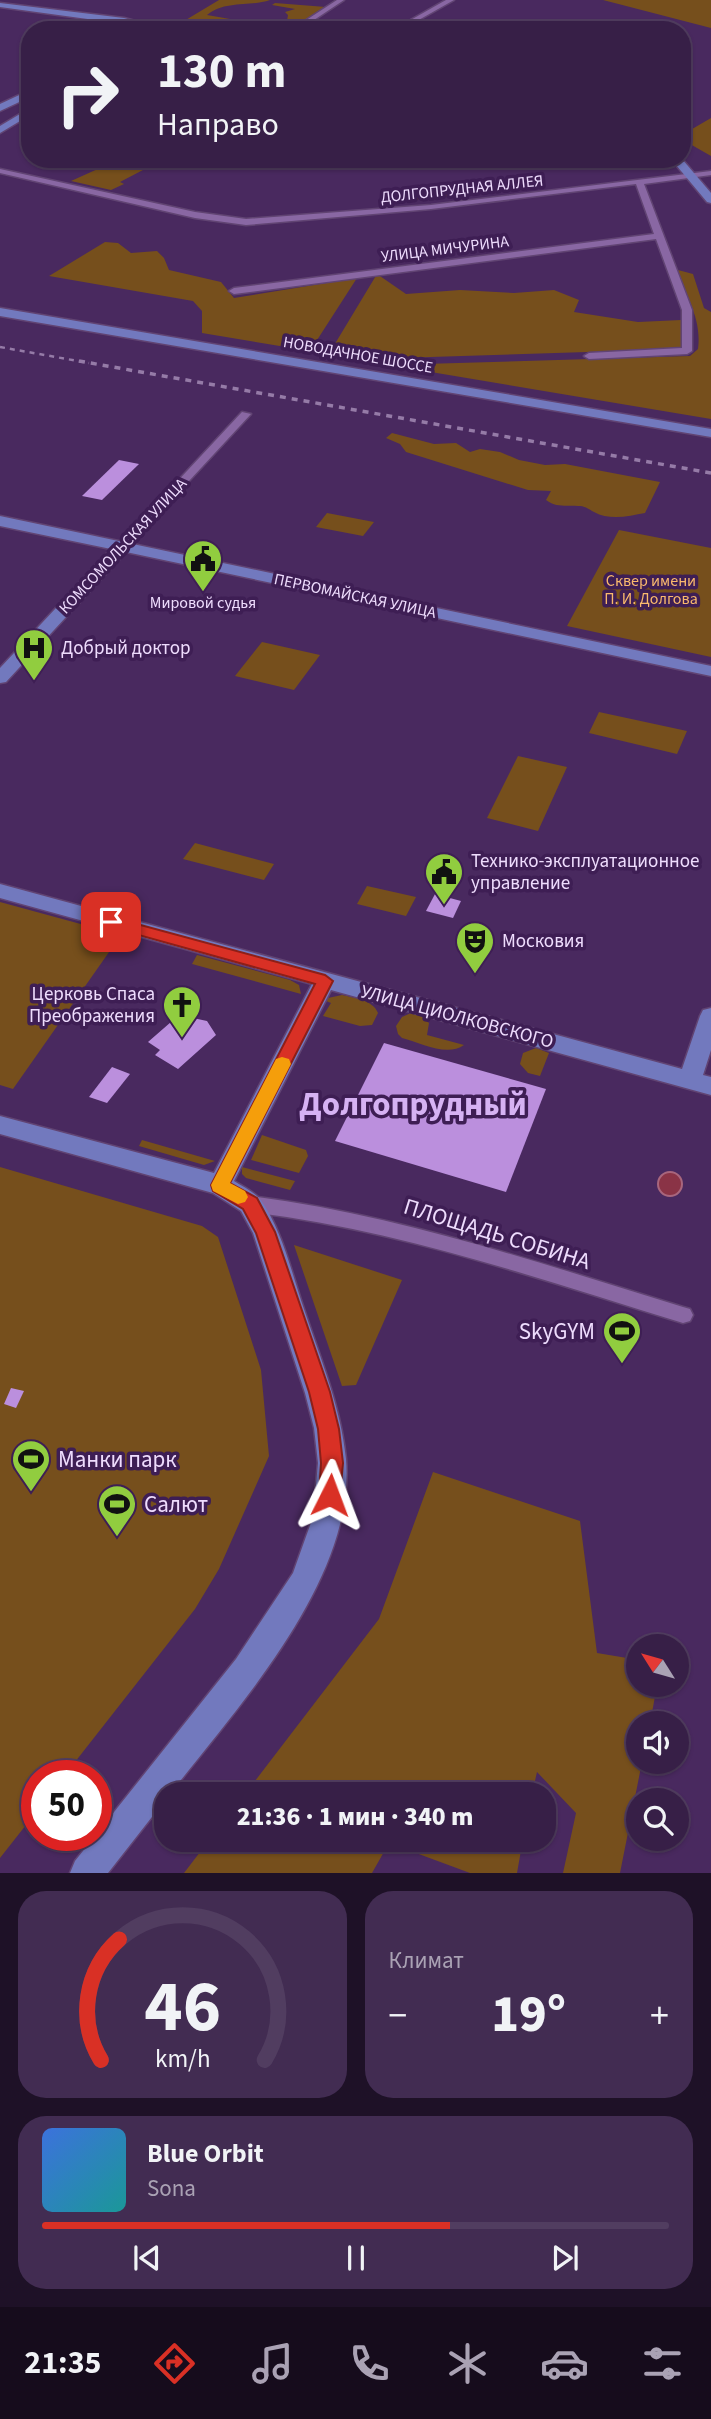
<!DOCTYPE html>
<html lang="ru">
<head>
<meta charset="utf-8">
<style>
  body { margin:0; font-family:"Source Sans 3",sans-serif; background:#422c52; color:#f1f3f6; height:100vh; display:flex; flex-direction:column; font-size:26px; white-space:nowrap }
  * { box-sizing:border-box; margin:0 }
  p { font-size:23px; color:#aaa2b4 }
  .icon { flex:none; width:38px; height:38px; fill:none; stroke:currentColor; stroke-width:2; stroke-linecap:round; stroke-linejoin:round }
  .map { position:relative; height:1873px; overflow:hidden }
  .panel { display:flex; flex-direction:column; gap:18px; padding:18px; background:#1e1127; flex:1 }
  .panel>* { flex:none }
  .hud { position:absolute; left:21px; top:21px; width:670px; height:147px; border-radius:28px; box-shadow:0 2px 5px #0004,0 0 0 2px #513d60; background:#371f47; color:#f1f3f6; overflow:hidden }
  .needle { width:46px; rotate:307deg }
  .controls { position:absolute; left:626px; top:1634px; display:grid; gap:14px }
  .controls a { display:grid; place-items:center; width:63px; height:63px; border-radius:50%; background:#371f47; box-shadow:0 2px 5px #0004,0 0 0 2px #513d60; font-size:35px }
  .speed { position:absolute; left:21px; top:1760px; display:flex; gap:14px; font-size:35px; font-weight:700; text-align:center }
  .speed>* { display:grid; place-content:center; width:91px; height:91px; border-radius:50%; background:#371f47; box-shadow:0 2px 5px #0004,0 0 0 2px #513d60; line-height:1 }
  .speed .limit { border:10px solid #d22; background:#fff; color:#111 }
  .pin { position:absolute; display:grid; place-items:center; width:60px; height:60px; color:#fff; margin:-30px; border-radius:14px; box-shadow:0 4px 10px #0006 }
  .me { position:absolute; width:77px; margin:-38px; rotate:3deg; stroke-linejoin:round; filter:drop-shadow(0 0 5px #0008) }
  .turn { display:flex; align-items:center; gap:24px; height:147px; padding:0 21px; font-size:32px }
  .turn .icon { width:91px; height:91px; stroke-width:2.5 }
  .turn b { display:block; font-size:49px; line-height:60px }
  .big { font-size:52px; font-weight:800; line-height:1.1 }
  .panel .widget { flex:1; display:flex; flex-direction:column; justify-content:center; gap:10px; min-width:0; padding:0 24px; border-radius:28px; background:#422c52 }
  .panel .dial { align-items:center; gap:0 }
  .dial svg { height:182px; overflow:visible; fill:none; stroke:#513d60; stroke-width:7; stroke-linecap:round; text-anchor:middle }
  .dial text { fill:#f1f3f6; stroke:none }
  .song { display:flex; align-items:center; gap:21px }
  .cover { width:84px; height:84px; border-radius:10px; background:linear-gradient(135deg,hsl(220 70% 55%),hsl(180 70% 35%)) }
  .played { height:7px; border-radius:4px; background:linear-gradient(90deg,#d93025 65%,#513d60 65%) }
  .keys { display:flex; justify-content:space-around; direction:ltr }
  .heat { display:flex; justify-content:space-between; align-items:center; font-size:38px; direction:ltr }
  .panel .tiles { flex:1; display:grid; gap:18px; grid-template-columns:1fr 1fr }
  .widget:last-child { grid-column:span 2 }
  .trip { position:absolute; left:154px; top:1782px; width:402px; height:70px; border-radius:28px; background:#371f47; box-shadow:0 2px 5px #0004,0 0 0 2px #513d60; font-weight:800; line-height:70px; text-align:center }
  .dock { display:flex; height:112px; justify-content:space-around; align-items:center; background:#160c1c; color:#aaa2b4 }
  .dock .icon { width:49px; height:49px }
  .dock .selected { color:#d93025 }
  .dock b { font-size:32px; color:#f1f3f6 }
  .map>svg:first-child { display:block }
  .green { fill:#764f1c }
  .water { fill:#8a3346; stroke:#a8667d; stroke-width:2 }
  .building { fill:#bb8fdd }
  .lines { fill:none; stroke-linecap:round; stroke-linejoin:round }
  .street-casing { stroke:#614473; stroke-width:3 }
  .secondary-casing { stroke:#614473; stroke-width:3 }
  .street { fill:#8967a3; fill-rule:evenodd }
  .secondary { fill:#7279be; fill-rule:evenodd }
  .rail-far1 { stroke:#957ba7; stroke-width:2.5; stroke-dasharray:5 5; stroke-linecap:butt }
  .rail { stroke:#957ba7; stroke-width:3.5; stroke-dasharray:6 6; stroke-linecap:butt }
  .route { fill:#d93025; stroke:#8d1f18; stroke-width:2 }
  .slow { fill:#f59e0b }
  .labels { text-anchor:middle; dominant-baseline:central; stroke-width:7; stroke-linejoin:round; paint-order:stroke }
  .far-street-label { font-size:16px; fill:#eedcfd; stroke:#3e1e54 }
  .far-park-label { font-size:16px; fill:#f9b96d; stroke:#3e1e54 }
  .far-poi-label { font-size:16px; fill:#eedcfd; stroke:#3e1e54 }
  .poi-label { font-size:19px; fill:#eedcfd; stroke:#3e1e54; text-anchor:start }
  .street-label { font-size:19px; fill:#eedcfd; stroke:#3e1e54 }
  .near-street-label { font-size:23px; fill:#eedcfd; stroke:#3e1e54 }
  .near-poi-label { font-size:23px; fill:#eedcfd; stroke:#3e1e54; text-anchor:start }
  .town-label { font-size:33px; font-weight:bold; fill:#d6b2f3; stroke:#3e1e54 }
</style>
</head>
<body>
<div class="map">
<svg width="711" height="1873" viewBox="0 0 711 1873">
  <rect width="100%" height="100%" fill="#49295f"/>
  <g class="green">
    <path d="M219,0H270C249,7 225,0 207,15L270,26L287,21L288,15L285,12L295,9L272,5L275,3L326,7L290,30H229L232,27L199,24L184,27L195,30H169Z"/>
    <path d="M603,0H711V28Z"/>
    <path d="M711,118V156L683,140L682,130L687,132Z"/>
    <path d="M120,159H164L120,182L124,184L111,190L71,181Z"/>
    <path d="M408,189H451L457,195L402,201L396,195Z"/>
    <path d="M105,242L118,243L131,253L157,251L164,258L169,270L221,282L234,298L357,278L310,351L202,333V311L193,301L49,276Z"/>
    <path d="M678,270L693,274L704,308L711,312V419L389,365L690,356L698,349C702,318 686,298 678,270Z"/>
    <path d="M377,274L406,294L460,290L514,293L554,290L579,300L574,312L638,322L681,320L682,349L367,359L330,352Z"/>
    <path d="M392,433L434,444L456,443L470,452L480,449L500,452L519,460L545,465L565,464L660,482L645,513C629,516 610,521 594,512C588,509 586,506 578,506C566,505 557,508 546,500L551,491L528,490L406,452L400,444L386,438Z"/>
    <path d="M327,513L374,522L363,536L316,527Z"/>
    <path d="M619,530L711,548V657L567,626Z"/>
    <path d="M262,642L320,655L294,690L235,676Z"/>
    <path d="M599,712L687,731L677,754L589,733Z"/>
    <path d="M518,756L567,767L538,831L487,818Z"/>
    <path d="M195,843L274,864L264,880L183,859Z"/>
    <path d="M367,886L416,897L406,916L357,904Z"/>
    <path d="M0,902L121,935L13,1089L0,1085Z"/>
    <path d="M197,955L290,980L299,985L301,994L192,964Z"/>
    <path d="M342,995C355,998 373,1000 378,1013L372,1025L360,1026L323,1016L331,1003L326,1001L328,998Z"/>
    <path d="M411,1013L421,1016L429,1023L427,1035L464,1045C447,1057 421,1043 402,1038L398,1034L396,1026L402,1017Z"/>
    <path d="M536,1048L549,1053L540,1076L528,1073L520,1064L523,1053Z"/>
    <path d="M262,1135L306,1150L308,1156L299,1173L251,1160Z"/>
    <path d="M142,1140L215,1161L204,1165L139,1146Z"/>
    <path d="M0,1167L202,1226L218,1237L261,1370L269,1456L219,1569L195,1609L64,1776H37V1811L0,1858Z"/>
    <path d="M242,1167L295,1181L290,1190L246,1178L242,1174Z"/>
    <path d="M294,1245L402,1280L356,1385L342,1386Z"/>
    <path d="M433,1472L580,1521L597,1653L639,1660V1685H657L650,1724H639V1762H642L620,1873H563L576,1813L537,1772L532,1794H245L379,1619Z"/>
    <path d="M210,1839H523L517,1873H470L389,1843L372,1873H184Z"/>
  </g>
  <circle class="water" cx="670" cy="1184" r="12"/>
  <g class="building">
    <path d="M119,460L139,464L102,500L82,496Z"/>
    <path d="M435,894L461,901L453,918L426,911Z"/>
    <path d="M179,1015L207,1021L216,1035L178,1069L155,1055L160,1050L148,1042Z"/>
    <path d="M384,1043L546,1089L506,1192L335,1141Z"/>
    <path d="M112,1067L130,1074L107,1103L89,1097Z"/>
    <path d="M11,1388L24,1391L16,1408L4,1404Z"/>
  </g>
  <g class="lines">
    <defs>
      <g id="street">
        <path d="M337,0H344L299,30H291Z"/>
        <path d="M446,0H454L401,30H393Z"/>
        <path d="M0,169L195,212L246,219L431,205L711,171V175L644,184L692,310V351L687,354L589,359L584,356L589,353L682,348V310L656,239L234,294L229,291L234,288L654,234L636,184L431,209L246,225L195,218L0,173Z"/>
        <path d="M242,412L251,414L126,549H118V545Z"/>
        <path d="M250,1196C399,1215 540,1263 683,1307L690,1309L693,1315L690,1321L683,1323C540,1279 400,1230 250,1212L243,1209L241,1204L243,1199Z"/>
      </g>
      <g id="secondary">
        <path d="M0,3L124,18L139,22L145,30H136L124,24L0,7Z"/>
        <path d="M30,90V97L0,111V104Z"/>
        <path d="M30,108V115L0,133V126Z"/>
        <path d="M671,159H682L711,193V203L707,202Z"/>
        <path d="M0,308L711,429V437L0,316Z"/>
        <path d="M0,516L711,666V676L126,552L6,682L0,683V668L111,549L0,526Z"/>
        <path d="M0,884L682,1069L700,1016L703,1010L711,1008V1050L703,1075L711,1077V1095L331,990L234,1181C242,1186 254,1192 260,1199C283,1231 292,1275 305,1312C321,1360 341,1408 346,1459C356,1579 239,1705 170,1794H166V1799L108,1873H70L75,1861L236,1659L293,1573L313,1517L318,1463L314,1428L305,1393L253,1233L241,1211L213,1193L0,1134V1116L214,1173L312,984L0,898Z"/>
      </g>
    </defs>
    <use href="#street" class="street-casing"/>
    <use href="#secondary" class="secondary-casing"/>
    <use href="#street" class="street"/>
    <use href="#secondary" class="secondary"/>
    <path class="rail-far1" d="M0,347L89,363"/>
    <path class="rail" d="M79,361L711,473"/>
  </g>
  <path class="route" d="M111,917L325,975L333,981L230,1183L257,1198L275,1232L330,1392L339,1429L343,1463L340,1495L337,1502L330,1505L322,1502L319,1495L321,1463L318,1429L309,1392L256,1233L243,1209L213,1191L211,1185L315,984L106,926L104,922Z"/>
  <path class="slow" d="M282,1057L289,1059L291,1064L230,1183L245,1191L248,1197L245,1202L238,1204L213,1191L211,1185L276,1059Z"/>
  <defs>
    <symbol id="civic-pin" viewBox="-11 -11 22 30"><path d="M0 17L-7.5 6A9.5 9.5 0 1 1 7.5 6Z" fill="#91cd3f" stroke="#3e1e54"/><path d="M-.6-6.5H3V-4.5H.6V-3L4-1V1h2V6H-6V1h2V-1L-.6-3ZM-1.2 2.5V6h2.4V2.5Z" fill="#111"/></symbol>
    <symbol id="hospital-pin" viewBox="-11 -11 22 30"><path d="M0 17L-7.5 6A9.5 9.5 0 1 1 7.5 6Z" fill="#91cd3f" stroke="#3e1e54"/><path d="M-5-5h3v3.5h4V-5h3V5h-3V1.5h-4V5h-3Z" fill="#111"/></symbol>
    <symbol id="theatre-pin" viewBox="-11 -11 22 30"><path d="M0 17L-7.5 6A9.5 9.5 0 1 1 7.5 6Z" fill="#91cd3f" stroke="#3e1e54"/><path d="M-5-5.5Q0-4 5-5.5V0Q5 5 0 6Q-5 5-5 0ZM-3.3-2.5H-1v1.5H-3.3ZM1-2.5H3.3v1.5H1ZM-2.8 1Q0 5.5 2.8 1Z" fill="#111"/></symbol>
    <symbol id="church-pin" viewBox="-11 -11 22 30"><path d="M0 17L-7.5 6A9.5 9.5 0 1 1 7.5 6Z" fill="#91cd3f" stroke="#3e1e54"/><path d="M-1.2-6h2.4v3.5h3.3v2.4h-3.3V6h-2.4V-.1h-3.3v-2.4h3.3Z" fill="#111"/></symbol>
    <symbol id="stadium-pin" viewBox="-11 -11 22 30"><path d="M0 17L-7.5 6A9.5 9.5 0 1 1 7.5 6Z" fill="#91cd3f" stroke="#3e1e54"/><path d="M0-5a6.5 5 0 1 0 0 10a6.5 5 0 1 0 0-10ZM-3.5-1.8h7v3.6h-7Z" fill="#111"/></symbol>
  </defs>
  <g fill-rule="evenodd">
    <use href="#civic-pin" x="181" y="537" width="44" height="60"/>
    <use href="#hospital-pin" x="12" y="626" width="44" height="60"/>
    <use href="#civic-pin" x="422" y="850" width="44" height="60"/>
    <use href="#theatre-pin" x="453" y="919" width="44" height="60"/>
    <use href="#church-pin" x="160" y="983" width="44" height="60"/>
    <use href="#stadium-pin" x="600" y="1309" width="44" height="60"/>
    <use href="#stadium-pin" x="9" y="1437" width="44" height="60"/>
    <use href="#stadium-pin" x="95" y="1482" width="44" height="60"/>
  </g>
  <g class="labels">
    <g class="far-street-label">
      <text transform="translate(462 189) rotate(-6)">ДОЛГОПРУДНАЯ АЛЛЕЯ</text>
      <text transform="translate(445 249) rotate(-7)">УЛИЦА МИЧУРИНА</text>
      <text transform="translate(358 355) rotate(10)">НОВОДАЧНОЕ ШОССЕ</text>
      <text transform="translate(123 546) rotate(-47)">КОМСОМОЛЬСКАЯ УЛИЦА</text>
      <text transform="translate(355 596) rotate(12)">ПЕРВОМАЙСКАЯ УЛИЦА</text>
    </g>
    <g class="far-park-label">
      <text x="651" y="581">Сквер имени<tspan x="651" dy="18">П. И. Долгова</tspan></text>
    </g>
    <g class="far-poi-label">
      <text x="203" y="603">Мировой судья</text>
    </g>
    <g class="poi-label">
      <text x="61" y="648">Добрый доктор</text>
      <text x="471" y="861">Технико-эксплуатационное<tspan x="471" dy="22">управление</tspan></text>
      <text x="502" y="941">Московия</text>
      <text x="155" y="994" text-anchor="end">Церковь Спаса<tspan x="155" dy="22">Преображения</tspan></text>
    </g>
    <g class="street-label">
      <text transform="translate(457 1017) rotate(15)">УЛИЦА ЦИОЛКОВСКОГО</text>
    </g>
    <g class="near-street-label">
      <text transform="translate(497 1234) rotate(17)">ПЛОЩАДЬ СОБИНА</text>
    </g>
    <g class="near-poi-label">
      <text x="595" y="1331" text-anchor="end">SkyGYM</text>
      <text x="58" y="1459">Манки парк</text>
      <text x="144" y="1504">Салют</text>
    </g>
    <g class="town-label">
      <text x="413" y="1104">Долгопрудный</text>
    </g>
  </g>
</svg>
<div class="controls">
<a><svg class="needle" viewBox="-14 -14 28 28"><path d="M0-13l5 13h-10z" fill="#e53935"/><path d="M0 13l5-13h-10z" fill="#aaa2b4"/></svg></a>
<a><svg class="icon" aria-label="sound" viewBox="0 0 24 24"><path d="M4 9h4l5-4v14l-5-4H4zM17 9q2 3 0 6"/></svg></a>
<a><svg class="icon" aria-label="search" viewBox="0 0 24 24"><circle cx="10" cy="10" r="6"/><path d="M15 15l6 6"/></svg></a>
</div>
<div class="speed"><div class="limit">50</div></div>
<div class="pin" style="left:111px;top:922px;background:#d93025"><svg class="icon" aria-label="arrive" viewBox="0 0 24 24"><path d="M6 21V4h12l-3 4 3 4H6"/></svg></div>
<svg class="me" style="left:330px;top:1495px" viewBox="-20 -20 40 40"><path d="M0-17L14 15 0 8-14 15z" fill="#d93025" stroke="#fff" stroke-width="4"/></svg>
<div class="trip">21:36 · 1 мин · 340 m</div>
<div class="hud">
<div class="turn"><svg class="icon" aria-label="right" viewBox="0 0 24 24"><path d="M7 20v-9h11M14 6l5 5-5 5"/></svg><div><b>130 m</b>Направо</div></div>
</div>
</div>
<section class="panel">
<div class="tiles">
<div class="widget dial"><svg viewBox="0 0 100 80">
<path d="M14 69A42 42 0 1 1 86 69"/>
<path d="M14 69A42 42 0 0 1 22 16" stroke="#d93025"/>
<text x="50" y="56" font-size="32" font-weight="700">46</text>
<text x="50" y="72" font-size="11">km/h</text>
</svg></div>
<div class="widget"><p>Климат</p>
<div class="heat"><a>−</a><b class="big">19°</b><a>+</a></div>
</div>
<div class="widget">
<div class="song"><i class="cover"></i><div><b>Blue Orbit</b><p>Sona</p></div></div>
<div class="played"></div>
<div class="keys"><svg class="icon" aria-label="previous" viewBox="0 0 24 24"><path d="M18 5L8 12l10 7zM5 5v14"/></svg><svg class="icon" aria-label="pause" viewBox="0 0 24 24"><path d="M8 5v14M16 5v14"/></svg><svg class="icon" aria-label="next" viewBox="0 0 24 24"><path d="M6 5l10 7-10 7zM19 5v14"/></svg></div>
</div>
</div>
</section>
<nav class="dock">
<b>21:35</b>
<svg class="icon selected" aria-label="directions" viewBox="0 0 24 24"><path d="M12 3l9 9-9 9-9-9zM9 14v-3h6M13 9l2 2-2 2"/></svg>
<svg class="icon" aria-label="music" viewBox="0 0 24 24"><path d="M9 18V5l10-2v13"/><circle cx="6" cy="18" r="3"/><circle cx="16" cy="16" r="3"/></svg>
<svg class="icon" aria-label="phone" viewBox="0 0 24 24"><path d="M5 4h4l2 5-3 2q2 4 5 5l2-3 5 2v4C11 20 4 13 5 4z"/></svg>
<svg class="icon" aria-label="climate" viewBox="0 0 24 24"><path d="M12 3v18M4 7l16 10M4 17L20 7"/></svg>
<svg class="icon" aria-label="car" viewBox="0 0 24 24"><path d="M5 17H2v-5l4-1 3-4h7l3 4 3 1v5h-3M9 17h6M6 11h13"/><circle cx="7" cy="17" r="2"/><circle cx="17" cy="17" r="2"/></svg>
<svg class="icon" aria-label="filters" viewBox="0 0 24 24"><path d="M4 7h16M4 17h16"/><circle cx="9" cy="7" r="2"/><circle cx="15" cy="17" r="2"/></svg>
</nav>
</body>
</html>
